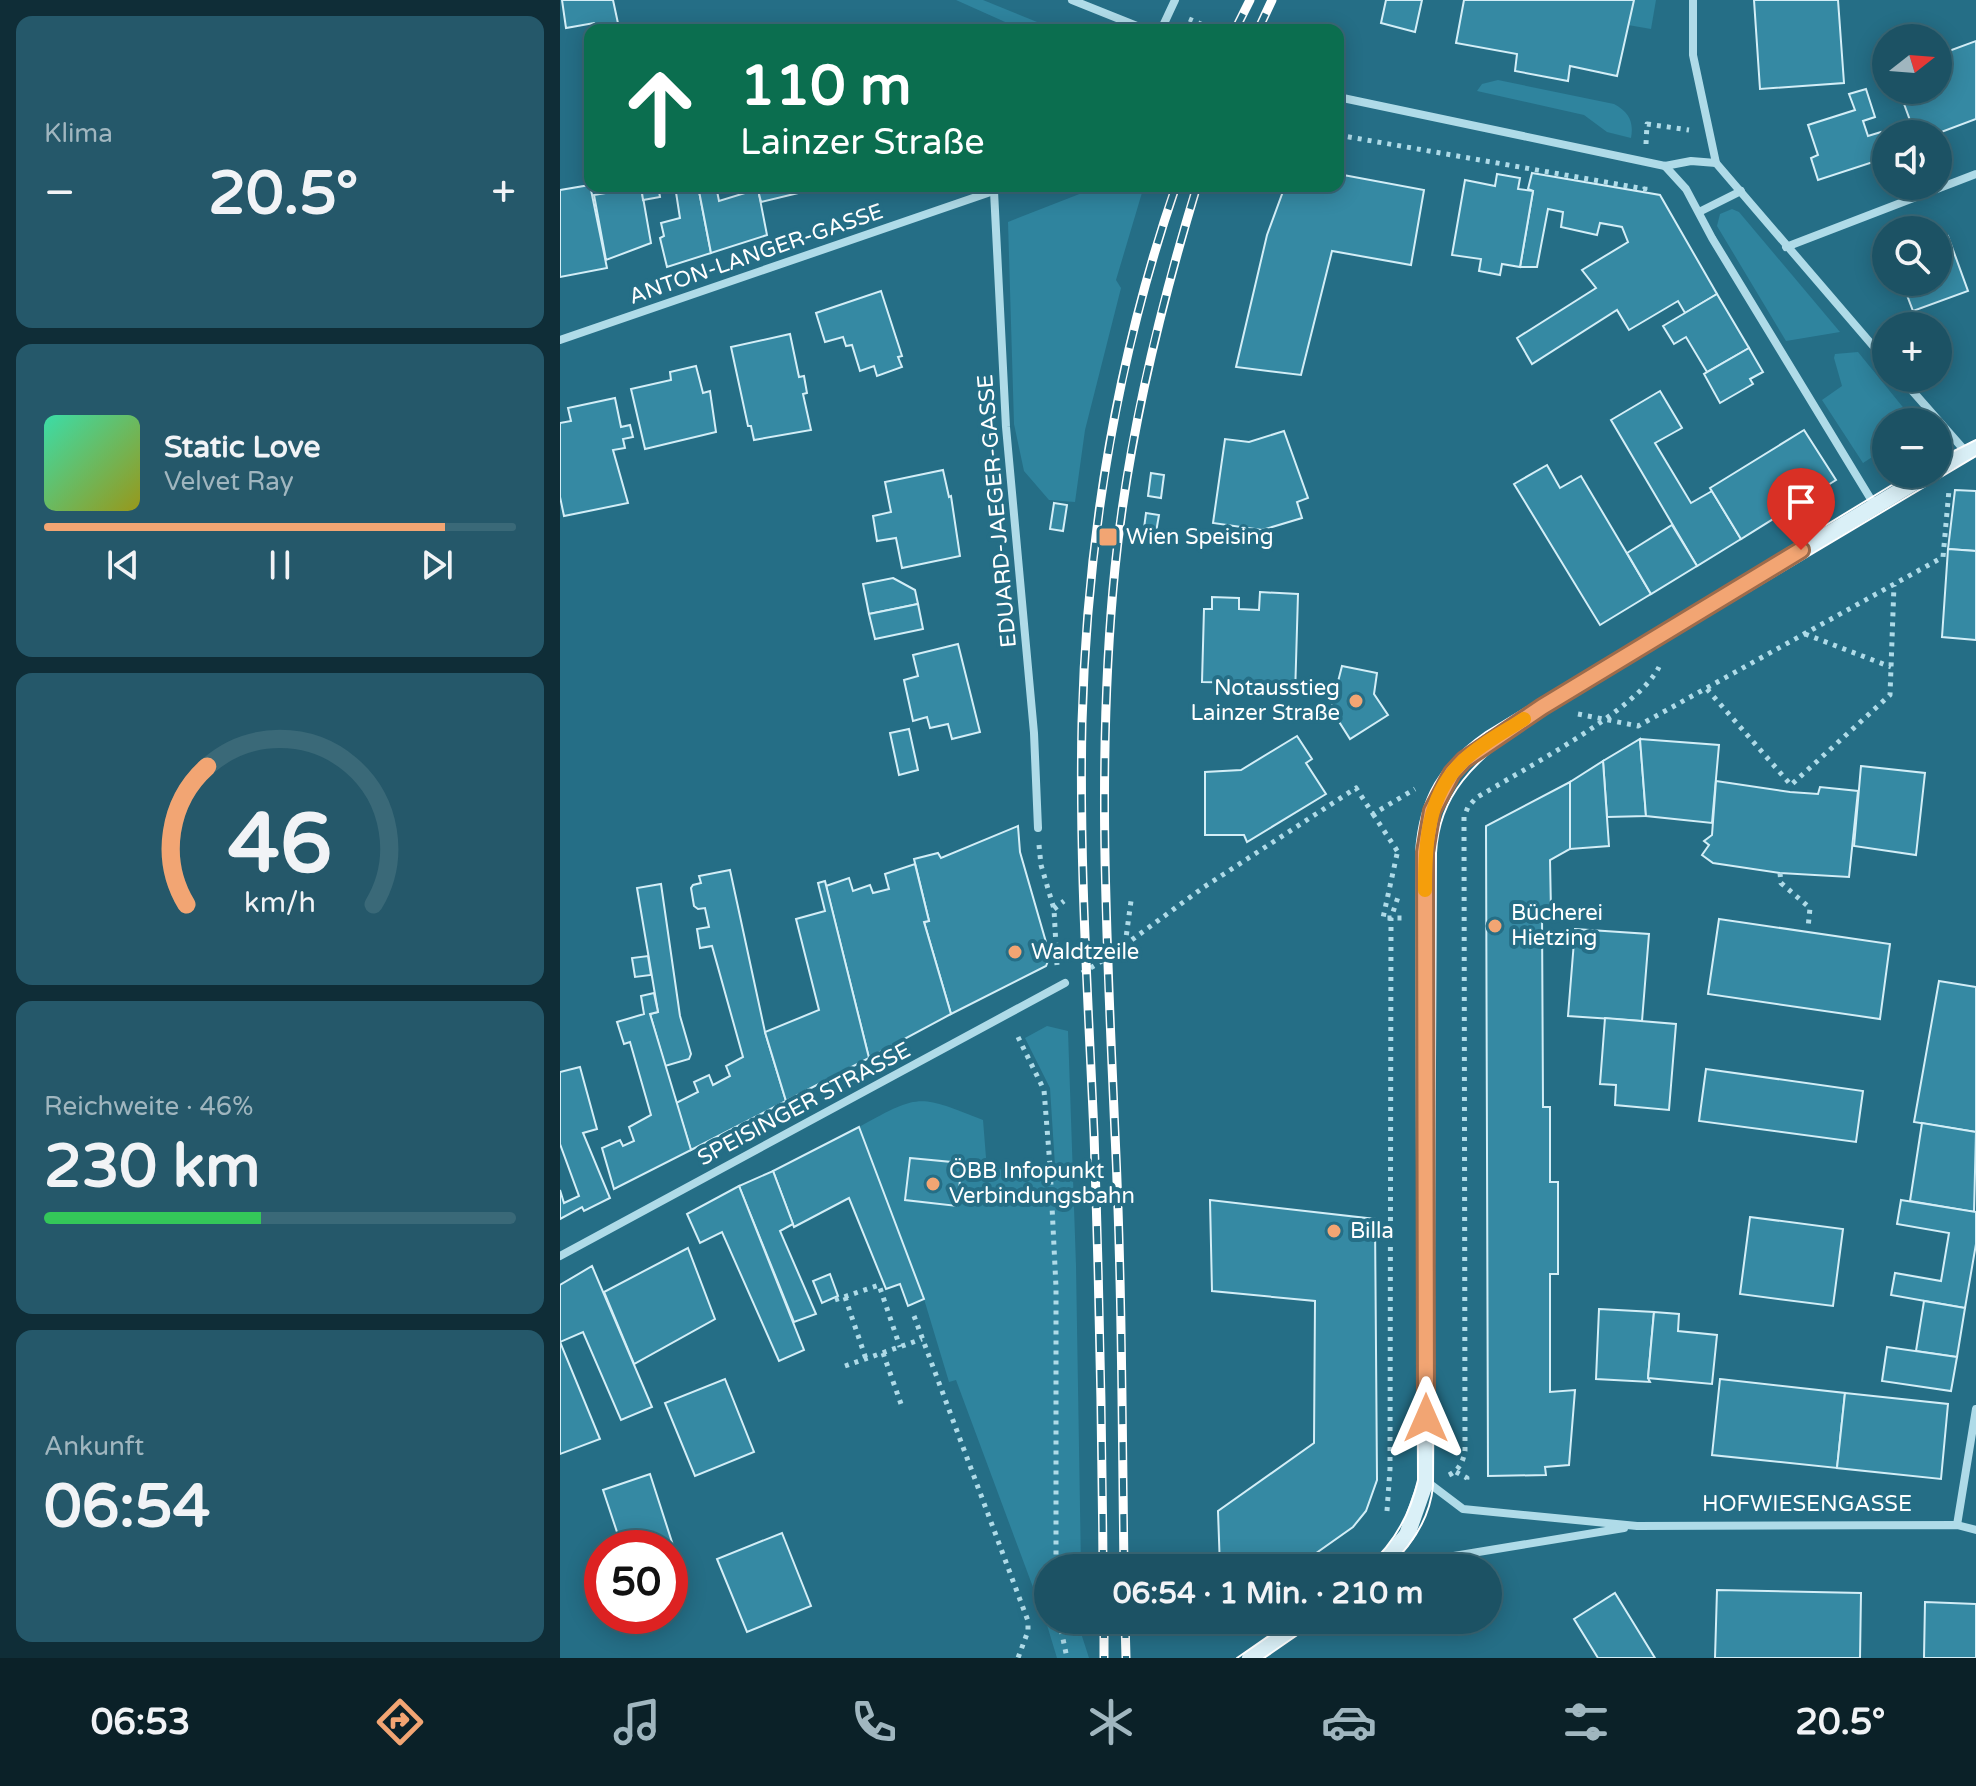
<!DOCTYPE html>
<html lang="de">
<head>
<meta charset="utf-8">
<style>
  body { margin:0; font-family:"Varela Round",sans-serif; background:#25586a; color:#f1f3f6; height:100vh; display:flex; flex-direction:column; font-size:30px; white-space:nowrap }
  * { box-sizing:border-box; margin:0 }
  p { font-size:26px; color:#a0b6bf }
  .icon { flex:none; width:44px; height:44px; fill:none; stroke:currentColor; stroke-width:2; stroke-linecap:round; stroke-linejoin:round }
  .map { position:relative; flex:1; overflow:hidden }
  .panel { display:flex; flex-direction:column; gap:16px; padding:16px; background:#0f2d37; width:560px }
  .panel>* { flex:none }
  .hud { position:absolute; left:24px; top:24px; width:760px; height:168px; border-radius:16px; box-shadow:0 4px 20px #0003,0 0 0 2px #3a6978; background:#0b6e4f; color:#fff; overflow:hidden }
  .needle { width:52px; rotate:73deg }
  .tools { position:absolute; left:1312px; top:24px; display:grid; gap:16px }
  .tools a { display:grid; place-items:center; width:80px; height:80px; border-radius:50%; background:#1c5264; box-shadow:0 4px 20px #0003,0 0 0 2px #3a6978; font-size:40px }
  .speed { position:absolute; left:24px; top:1530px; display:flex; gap:16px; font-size:40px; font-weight:700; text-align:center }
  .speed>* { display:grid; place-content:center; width:104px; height:104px; border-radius:50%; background:#1c5264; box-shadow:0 4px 20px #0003,0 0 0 2px #3a6978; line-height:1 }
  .speed .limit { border:12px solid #d22; background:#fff; color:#111 }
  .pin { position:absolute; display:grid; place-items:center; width:68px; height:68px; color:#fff; margin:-82px -34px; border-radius:50% 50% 50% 0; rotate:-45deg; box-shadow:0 0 8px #0007 }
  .pin .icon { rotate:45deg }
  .me { position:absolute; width:88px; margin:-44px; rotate:0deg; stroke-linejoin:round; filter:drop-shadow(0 0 6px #0008) }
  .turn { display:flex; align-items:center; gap:28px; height:168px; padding:0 24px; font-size:36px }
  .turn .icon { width:104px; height:104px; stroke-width:2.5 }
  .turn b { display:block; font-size:56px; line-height:68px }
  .big { font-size:60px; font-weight:700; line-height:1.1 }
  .panel .tile { flex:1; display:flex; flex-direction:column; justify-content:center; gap:12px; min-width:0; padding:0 28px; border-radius:16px; background:#25586a }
  .panel .dial { align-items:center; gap:0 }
  .dial svg { height:208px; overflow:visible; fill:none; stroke:#3a6978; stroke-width:7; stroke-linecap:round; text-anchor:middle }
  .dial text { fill:#f1f3f6; stroke:none }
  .song { display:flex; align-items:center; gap:24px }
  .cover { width:96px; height:96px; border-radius:12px; background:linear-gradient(135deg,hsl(160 70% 55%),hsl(60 70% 35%)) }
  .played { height:8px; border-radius:4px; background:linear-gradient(90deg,#f2a573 85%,#3a6978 85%) }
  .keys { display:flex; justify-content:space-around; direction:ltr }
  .heat { display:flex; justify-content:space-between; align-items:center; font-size:44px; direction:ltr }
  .charge { height:12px; border-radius:6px; background:linear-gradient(90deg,#34c759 46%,#3a6978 0) }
  .trip { position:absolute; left:474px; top:1554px; width:468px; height:80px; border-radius:40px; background:#1c5264; box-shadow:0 4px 20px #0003,0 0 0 2px #3a6978; font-weight:700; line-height:80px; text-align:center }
  .dock { display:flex; height:128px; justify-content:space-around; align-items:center; background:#0b2128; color:#a0b6bf }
  .dock .icon { width:56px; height:56px }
  .dock .current { color:#f2a573 }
  .dock b { font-size:36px; color:#f1f3f6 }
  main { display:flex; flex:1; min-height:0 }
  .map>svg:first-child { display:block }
  .green { fill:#2f849e }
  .building { fill:#3589a3; stroke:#d3eef7; stroke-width:2 }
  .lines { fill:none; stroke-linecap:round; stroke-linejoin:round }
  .path { stroke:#afdbe8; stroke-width:5; stroke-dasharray:4 6; stroke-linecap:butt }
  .street { stroke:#afdbe8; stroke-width:8 }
  .secondary { stroke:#daf0f7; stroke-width:16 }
  .tram { stroke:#fff; stroke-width:2 }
  .rail-casing { stroke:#fff; stroke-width:9 }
  .rail { stroke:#256e86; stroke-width:6; stroke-dasharray:18; stroke-linecap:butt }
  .route-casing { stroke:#9d6b4b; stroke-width:20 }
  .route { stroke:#f2a573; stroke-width:14 }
  .slow { stroke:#f59e0b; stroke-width:14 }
  .poi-dot { fill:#f2a573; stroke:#256e86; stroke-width:3 }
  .labels { text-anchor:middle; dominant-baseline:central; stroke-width:8; stroke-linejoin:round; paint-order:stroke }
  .street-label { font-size:22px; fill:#fff; stroke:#256e86 }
  .poi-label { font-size:22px; fill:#fff; stroke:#256e86; text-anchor:start }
</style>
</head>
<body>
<main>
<section class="panel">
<div class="tile"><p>Klima</p>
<div class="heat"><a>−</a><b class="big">20.5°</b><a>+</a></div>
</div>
<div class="tile">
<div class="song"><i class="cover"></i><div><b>Static Love</b><p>Velvet Ray</p></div></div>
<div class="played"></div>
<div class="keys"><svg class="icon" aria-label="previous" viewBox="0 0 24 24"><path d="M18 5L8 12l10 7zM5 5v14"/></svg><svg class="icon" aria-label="pause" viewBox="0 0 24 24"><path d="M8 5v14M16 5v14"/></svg><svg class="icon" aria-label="next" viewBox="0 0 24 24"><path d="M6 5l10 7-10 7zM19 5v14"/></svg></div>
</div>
<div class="tile dial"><svg viewBox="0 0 100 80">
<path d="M14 69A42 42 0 1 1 86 69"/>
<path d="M14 69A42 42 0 0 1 22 16" stroke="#f2a573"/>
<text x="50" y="56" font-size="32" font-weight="700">46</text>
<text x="50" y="72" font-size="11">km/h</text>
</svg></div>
<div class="tile"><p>Reichweite · 46%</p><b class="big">230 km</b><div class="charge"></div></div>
<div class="tile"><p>Ankunft</p><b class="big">06:54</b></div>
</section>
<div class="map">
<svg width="1416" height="1658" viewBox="0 0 1416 1658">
  <rect width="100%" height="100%" fill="#256e86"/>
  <g class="green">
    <path d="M396,0H423L497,30H463Z"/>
    <path d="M1074,0H1096L1091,29L1068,25Z"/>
    <path d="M938,80L1054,104C1069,112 1074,122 1071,138L1047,132L1024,115L917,91L922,84Z"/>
    <path d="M540,186H584L556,280L561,288L525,430L515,502L489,500L464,471L454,424L448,222Z"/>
    <path d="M1172,209L1179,212L1280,332L1226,341L1157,226L1160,214Z"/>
    <path d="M1298,352L1355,422H1326V448L1303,463L1262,400L1282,386L1274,358L1275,354Z"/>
    <path d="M487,1026L508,1031L516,1266L521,1568H488V1620H521V1633L529,1658H497L487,1625L396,1380L389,1382L364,1299L299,1127C361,1093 358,1095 423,1120L427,1170L495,1166L490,1088L465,1038Z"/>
  </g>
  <g class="building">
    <path d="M2,0H53L59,28L41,30L34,23L6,28Z"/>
    <path d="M826,0H862L855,32L821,23Z"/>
    <path d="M904,0H1074L1057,76L1010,66L1008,81L955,71L957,54L896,43Z"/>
    <path d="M1194,0H1278L1284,83L1200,89Z"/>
    <path d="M1416,41V119L1376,134H1355L1339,90H1378V55Z"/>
    <path d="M1306,89L1315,117L1303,121L1308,136L1321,132L1326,146V161L1317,164L1316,161L1258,180L1251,158L1258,155L1248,125L1295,110L1289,94Z"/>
    <path d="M972,173L1100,195L1157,294L1125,313L1118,301L1069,330L1057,310L972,364L957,338L1036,288L1022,270L1068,242L1062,227L1040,223L1037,235L1001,227L1003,212L988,209L977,267H960L973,191L968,189Z"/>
    <path d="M778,174L864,190L851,265L772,251L741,375L676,367L707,235L725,186H778Z"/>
    <path d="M937,174L960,178L958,189L973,191L960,267L942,264L940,275L919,271L921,259L892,255L905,180L935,186Z"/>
    <path d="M30,185L47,268L0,277V190Z"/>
    <path d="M44,186H81L91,243L46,260L34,195L46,193Z"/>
    <path d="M81,186H98L100,197L83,200Z"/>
    <path d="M115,186H138L151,253L107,267L100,238L104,236L101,223L120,218Z"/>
    <path d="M138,186H156L159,201L198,189L207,235L151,253Z"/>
    <path d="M197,186H254L255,189L201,202Z"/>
    <path d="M1388,236L1408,291L1353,311L1342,282H1378V240Z"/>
    <path d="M321,291L342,356L338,357L342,367L317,376L314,366L300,371L292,345L286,346L283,337L265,342L256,313Z"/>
    <path d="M1157,294L1189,348L1147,372L1126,337L1114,344L1103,326Z"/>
    <path d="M230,334L239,377L244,376L247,393L243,394L251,430L194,440L191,426H188L171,347Z"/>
    <path d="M1189,348L1203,372L1190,379L1193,384L1160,403L1144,374Z"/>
    <path d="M136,366L143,393L150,391L156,432L85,449L71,389L111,380L110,372Z"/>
    <path d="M1100,391L1122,428L1095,443L1131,503L1152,491L1181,539L1137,566L1051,420Z"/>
    <path d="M55,398L61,427L70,425L73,437L63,439L65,448L53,450L68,503L4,516L0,497V423L11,421L8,408Z"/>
    <path d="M1244,430L1276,480L1181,539L1150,488Z"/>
    <path d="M724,431L748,498L737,502L742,518L702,530L653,523L665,439L689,442Z"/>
    <path d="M987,465L1000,488L1021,476L1091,594L1040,625L954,484Z"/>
    <path d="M383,470L389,497L391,496L400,556L342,568L336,538L317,541L313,516L331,512L325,482Z"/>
    <path d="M591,473L604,475L601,498L588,496Z"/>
    <path d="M1395,490L1416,491V551L1388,549Z"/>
    <path d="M494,503L507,505L503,531L490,529Z"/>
    <path d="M586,513L599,515L595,538L583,536Z"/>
    <path d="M1112,525L1137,566L1091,594L1067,553Z"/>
    <path d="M1388,549L1416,551V640L1382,637Z"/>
    <path d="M333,578L355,590L358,604L309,614L303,584Z"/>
    <path d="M700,592L738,594L735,696L696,695L697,683L642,682L644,609H652V597L679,598V609L699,610Z"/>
    <path d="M358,604L363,629L315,639L309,614Z"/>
    <path d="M398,644L420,732L392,739L388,724L370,728L367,717L353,721L344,680L358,676L353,655Z"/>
    <path d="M782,666L817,673L814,694L828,715L790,739L771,709Z"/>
    <path d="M349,729L358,770L339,775L330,733Z"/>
    <path d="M737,736L752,759L746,763L766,794L687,842L684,835H645V772L681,770Z"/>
    <path d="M1080,739L1086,816L1047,817L1043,761Z"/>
    <path d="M1080,739L1159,745L1152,823L1086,816Z"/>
    <path d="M1043,761L1049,846L1010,849V782Z"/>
    <path d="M1301,766L1365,773L1356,855L1294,846Z"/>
    <path d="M1156,781L1230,792L1258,794L1260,787L1298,791L1289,877L1220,873L1153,863L1142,855L1149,845L1144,841L1152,835Z"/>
    <path d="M1010,782V849L990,860L991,911L982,912L983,1107H990V1182H998V1274H990V1392L1015,1390L1009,1465L985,1467L986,1475L928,1476L926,826Z"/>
    <path d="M458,826L460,852L490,956L486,966L391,1014L364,922L369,921L354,859L378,853L381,858Z"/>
    <path d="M355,864L369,921L364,922L391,1014L309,1058L266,886L289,878L293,891L310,885L313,893L329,889L325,874Z"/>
    <path d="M170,870L205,1032L226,1101L131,1150L116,1103L138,1092L134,1082L149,1075L153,1085L170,1076L166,1066L183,1057L152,946L140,948L137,929L149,927L145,908L138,909L134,906L131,888L133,885L141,883L139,876Z"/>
    <path d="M265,881L309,1058L226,1101L205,1032L259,1010L236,919L265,911L258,883Z"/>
    <path d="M101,884L120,1016L131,1054L129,1059L105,1066L90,1014L98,1012L77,888Z"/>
    <path d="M1159,919L1330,944L1320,1019L1148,994Z"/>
    <path d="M1015,929L1089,934L1082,1021L1008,1016Z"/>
    <path d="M88,956L91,975L75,977L72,958Z"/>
    <path d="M1379,981L1416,987V1132L1354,1122Z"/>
    <path d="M94,993L98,1012L90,1014L131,1150L54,1189L42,1148L60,1140L63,1146L74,1141L69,1127L91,1115L70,1042L64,1044L57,1022L84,1014L81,996Z"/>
    <path d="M1045,1018L1116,1024L1109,1110L1055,1105L1056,1085L1040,1084Z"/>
    <path d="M20,1067L37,1129L23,1133L50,1198L24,1211L22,1207L0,1219V1190L4,1203L19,1196L0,1144V1072Z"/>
    <path d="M1146,1069L1303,1091L1296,1142L1139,1121Z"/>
    <path d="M1362,1123L1416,1132L1414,1212L1350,1201Z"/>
    <path d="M299,1127L364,1299L348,1306L340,1284L326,1289L289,1198L234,1227L213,1171Z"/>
    <path d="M350,1158L402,1163L397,1206L345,1200Z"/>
    <path d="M213,1171L233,1224L220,1231L256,1314L234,1322L179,1186Z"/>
    <path d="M179,1186L244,1350L219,1361L162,1232L140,1243L127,1214Z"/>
    <path d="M650,1200L815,1219L817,1480L806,1511L793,1527L735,1568H660L658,1511L754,1443L755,1301L652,1291Z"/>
    <path d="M1341,1200L1416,1212V1244L1405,1308L1331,1295L1335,1273L1381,1281L1389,1233L1337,1224Z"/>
    <path d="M1190,1217L1283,1229L1273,1306L1180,1294Z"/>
    <path d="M128,1248L155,1319L74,1364L44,1292Z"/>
    <path d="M32,1266L92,1407L61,1420L23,1332L0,1342V1285Z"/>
    <path d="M270,1274L278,1296L262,1303L253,1281Z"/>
    <path d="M1364,1301L1405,1308L1397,1357L1356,1351Z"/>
    <path d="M1039,1309L1094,1312L1088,1378L1090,1382L1036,1379Z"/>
    <path d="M1094,1312L1119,1314L1118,1331L1157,1335L1152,1384L1088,1378Z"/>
    <path d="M0,1342L40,1439L0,1454Z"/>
    <path d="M1327,1347L1397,1357L1391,1391L1322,1381Z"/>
    <path d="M165,1379L194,1452L135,1476L105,1403Z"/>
    <path d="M1160,1379L1285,1393L1277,1468L1152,1455Z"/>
    <path d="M1285,1393L1388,1404L1381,1479L1277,1468Z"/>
    <path d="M90,1474L121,1570L110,1573V1548H74L70,1535L59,1538L43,1490Z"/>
    <path d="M222,1533L251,1606L187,1632L157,1559Z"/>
    <path d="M1157,1590L1301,1593L1300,1658H1155Z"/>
    <path d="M1055,1593L1095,1658H1038L1014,1619Z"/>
    <path d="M1365,1602L1416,1604V1658H1364Z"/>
  </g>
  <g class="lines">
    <g class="path">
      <path d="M629,19L655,30"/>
      <path d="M778,135L1085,189V182"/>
      <path d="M1086,144L1087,124L1129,130"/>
      <path d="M1245,634L1331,667"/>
      <path d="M1147,689L1231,785L1330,695L1334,585"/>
      <path d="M1018,714L1078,726L1383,557L1389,490"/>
      <path d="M813,814L838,852"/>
      <path d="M479,845L481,865L494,909L497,965"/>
      <path d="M837,854L823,918H843"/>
      <path d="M1220,873L1221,883L1250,908L1248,928"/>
      <path d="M494,909L504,901"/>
      <path d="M565,945L571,901"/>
      <path d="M522,973L547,958L644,887L796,788L813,814L855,789"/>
      <path d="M458,1037L484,1090L490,1166L496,1287V1568"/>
      <path d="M285,1297L306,1359"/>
      <path d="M275,1300L319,1285L340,1347"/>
      <path d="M354,1316L468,1621V1631L458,1658"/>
      <path d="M323,1353L341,1404"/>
      <path d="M285,1366L362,1339"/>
      <path d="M896,1472L907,1478L906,1484"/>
      <path d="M889,1475C899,1470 903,1462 905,1451L904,817L908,807L916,798C960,771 1078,710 1099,667"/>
      <path d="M827,1511L830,1469L831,918L839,894"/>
      <path d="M499,1620L507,1658"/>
    </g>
    <g class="street">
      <path d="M512,0L587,30"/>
      <path d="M1133,0V55L1156,163"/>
      <path d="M601,30L615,0"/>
      <path d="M778,97L1105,166L1131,161L1156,163L1326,361"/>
      <path d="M1105,166L1126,189L1152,238L1315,506"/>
      <path d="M434,191L446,427L474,733L478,828"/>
      <path d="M1139,212L1181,191"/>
      <path d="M1226,247L1416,174"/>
      <path d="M0,340L448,186"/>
      <path d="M1341,378L1406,452"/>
      <path d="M0,1256L505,983"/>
      <path d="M866,1481L903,1509L1077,1526L1397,1525L1416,1530"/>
      <path d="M1397,1525L1416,1409"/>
      <path d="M821,1568L1064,1528"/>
    </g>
    <g class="secondary">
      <path d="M1378,468L1416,448"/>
      <path d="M819,1568L847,1535L866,1481L865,852L872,811L892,773L904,760L982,707L1368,474"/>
      <path d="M690,1658L746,1620"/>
    </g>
    <g class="tram">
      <path d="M1378,459L1416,440"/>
      <path d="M806,1568C834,1544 850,1515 858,1480L856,852C860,796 880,764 926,732L1350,474"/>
      <path d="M828,1568C851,1546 870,1519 873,1486L876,853C879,793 916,762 960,728L1416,456"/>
      <path d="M677,1658L732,1620"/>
      <path d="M704,1658L759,1620"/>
    </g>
    <defs>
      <g id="rail">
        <path d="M675,30L690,0"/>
        <path d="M698,30L712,0"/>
        <path d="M543,1568C542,1423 539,1279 534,1134C528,997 519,859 522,722C527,540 557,357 616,186"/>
        <path d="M564,1568C562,1424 562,1279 555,1134C547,946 536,757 555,568C568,438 599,311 637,186"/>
        <path d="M544,1620V1658"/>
        <path d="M565,1620L566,1658"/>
      </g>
    </defs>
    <use href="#rail" class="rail-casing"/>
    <use href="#rail" class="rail"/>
  </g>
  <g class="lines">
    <defs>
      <path id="route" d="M866,1418L865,852L872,811L892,773L904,760L982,707L1241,550"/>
    </defs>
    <use href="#route" class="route-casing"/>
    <use href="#route" class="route"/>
    <path class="slow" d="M865,890C865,844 867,796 902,762C919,745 944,732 964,719"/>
  </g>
  <g class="poi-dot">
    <rect x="538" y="527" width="20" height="20" rx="4"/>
    <circle cx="796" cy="701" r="8"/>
    <circle cx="935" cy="926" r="8"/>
    <circle cx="455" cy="952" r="8"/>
    <circle cx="373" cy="1184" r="8"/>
    <circle cx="774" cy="1231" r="8"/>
  </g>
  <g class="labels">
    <g class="street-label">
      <text transform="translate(196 254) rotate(-19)">ANTON-LANGER-GASSE</text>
      <text transform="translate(437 511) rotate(-95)">EDUARD-JAEGER-GASSE</text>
      <text transform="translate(244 1104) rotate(-28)">SPEISINGER STRASSE</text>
      <text x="1247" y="1504">HOFWIESENGASSE</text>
    </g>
    <g class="poi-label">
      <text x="566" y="537">Wien Speising</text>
      <text x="780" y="688" text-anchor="end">Notausstieg<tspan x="780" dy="25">Lainzer Straße</tspan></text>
      <text x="951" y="913">Bücherei<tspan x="951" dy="25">Hietzing</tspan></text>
      <text x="471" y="952">Waldtzeile</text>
      <text x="389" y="1171">ÖBB Infopunkt<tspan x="389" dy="25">Verbindungsbahn</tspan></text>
      <text x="790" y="1231">Billa</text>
    </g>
  </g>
</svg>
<div class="tools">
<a><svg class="needle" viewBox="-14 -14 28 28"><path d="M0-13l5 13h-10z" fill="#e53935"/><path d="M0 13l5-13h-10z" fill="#a0b6bf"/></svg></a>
<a><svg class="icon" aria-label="sound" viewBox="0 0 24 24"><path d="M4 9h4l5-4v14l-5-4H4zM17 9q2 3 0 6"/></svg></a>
<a><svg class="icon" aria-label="search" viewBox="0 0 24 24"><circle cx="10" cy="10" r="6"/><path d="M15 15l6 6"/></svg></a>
<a>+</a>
<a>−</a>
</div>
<div class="speed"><div class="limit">50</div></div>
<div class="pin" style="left:1241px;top:550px;background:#d93025"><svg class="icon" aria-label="arrive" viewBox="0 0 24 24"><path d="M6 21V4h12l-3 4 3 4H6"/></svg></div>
<svg class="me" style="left:866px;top:1418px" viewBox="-20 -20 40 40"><path d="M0-17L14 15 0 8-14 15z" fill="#f2a573" stroke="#fff" stroke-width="4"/></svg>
<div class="trip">06:54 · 1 Min. · 210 m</div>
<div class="hud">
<div class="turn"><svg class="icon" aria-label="ahead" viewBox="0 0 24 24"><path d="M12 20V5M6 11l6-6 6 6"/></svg><div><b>110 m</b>Lainzer Straße</div></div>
</div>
</div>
</main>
<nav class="dock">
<b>06:53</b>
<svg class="icon current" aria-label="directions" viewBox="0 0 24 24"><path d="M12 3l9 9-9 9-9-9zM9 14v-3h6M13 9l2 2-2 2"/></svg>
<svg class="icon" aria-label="music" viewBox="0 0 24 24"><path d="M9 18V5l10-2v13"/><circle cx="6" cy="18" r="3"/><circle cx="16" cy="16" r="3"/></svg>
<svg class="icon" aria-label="phone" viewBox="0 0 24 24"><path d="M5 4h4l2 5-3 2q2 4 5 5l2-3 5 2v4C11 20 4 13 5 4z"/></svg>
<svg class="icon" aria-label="climate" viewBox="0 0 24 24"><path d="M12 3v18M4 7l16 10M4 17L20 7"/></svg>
<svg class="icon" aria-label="car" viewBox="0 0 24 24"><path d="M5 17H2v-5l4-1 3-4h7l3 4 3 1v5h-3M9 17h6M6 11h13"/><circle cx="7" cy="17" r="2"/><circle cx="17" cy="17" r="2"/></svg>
<svg class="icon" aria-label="filters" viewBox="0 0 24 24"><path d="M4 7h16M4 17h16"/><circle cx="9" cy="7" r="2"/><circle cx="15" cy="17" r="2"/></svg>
<b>20.5°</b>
</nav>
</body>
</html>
